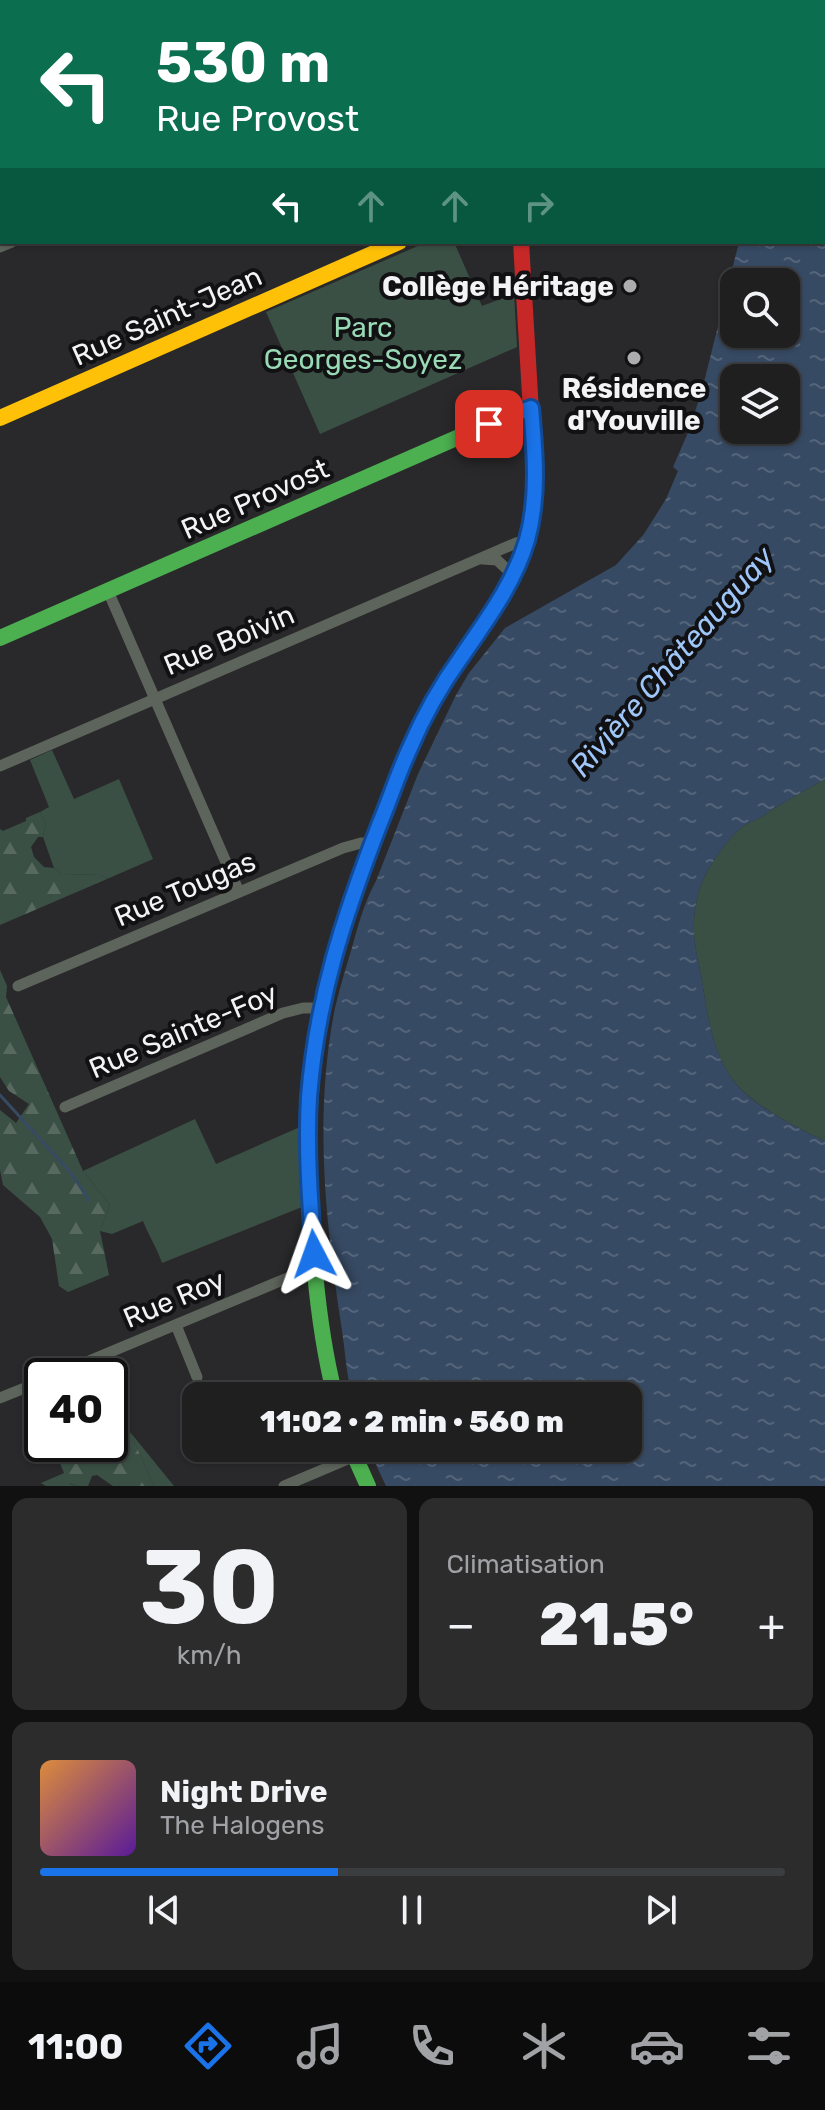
<!DOCTYPE html>
<html lang="fr">
<head>
<meta charset="utf-8">
<style>
  body { margin:0; font-family:Rubik,sans-serif; background:#2c2c2d; color:#f1f3f6; height:100vh; display:flex; flex-direction:column; font-size:30px; white-space:nowrap }
  * { box-sizing:border-box; margin:0 }
  p { font-size:26px; color:#a1a2a5 }
  .icon { flex:none; width:44px; height:44px; fill:none; stroke:currentColor; stroke-width:2; stroke-linecap:round; stroke-linejoin:round }
  .map { position:relative; height:1486px; overflow:hidden }
  .details { display:flex; flex-direction:column; gap:12px; padding:12px; background:#111112; flex:1 }
  .details>* { flex:none }
  .hud { position:absolute; left:0px; top:0px; width:826px; height:244px; box-shadow:0 2px 6px #0004,0 0 0 2px #3c3d3e; background:#0b6e4f; color:#fff; overflow:hidden }
  .tools { position:absolute; left:720px; top:268px; display:grid; gap:16px }
  .tools a { display:grid; place-items:center; width:80px; height:80px; border-radius:16px; background:#1f1f20; box-shadow:0 2px 6px #0004,0 0 0 2px #3c3d3e; font-size:40px }
  .speed { position:absolute; left:24px; top:1358px; display:flex; gap:16px; font-size:40px; font-weight:700; text-align:center }
  .speed>* { display:grid; place-content:center; width:104px; height:104px; border-radius:50%; background:#1f1f20; box-shadow:0 2px 6px #0004,0 0 0 2px #3c3d3e; line-height:1 }
  .speed .limit { border:4px solid #111; border-radius:12px; background:#fff; color:#111 }
  .pin { position:absolute; display:grid; place-items:center; width:68px; height:68px; color:#fff; margin:-34px; border-radius:16px; box-shadow:0 4px 12px #0006 }
  .me { position:absolute; width:88px; margin:-44px; rotate:356deg; stroke-linejoin:round; filter:drop-shadow(0 0 6px #0008) }
  .turn { display:flex; align-items:center; gap:28px; height:168px; padding:0 24px; font-size:36px }
  .turn .icon { width:104px; height:104px; stroke-width:2.5 }
  .turn b { display:block; font-size:56px; line-height:68px }
  .lanes { display:flex; align-items:center; height:76px; padding:0 24px; background:#0003; justify-content:center; gap:40px; direction:ltr }
  .lanes .off { opacity:.35 }
  .big { font-size:60px; font-weight:800; line-height:1.1 }
  .details .card { flex:1; display:flex; flex-direction:column; justify-content:center; gap:12px; min-width:0; padding:0 28px; border-radius:16px; background:#2c2c2d }
  .details .dial { align-items:center; gap:0 }
  .dial b { font-size:104px; line-height:1 }
  .song { display:flex; align-items:center; gap:24px }
  .cover { width:96px; height:96px; border-radius:12px; background:linear-gradient(135deg,hsl(30 70% 55%),hsl(270 70% 35%)) }
  .played { height:8px; border-radius:4px; background:linear-gradient(90deg,#1a73e8 40%,#3c3d3e 40%) }
  .keys { display:flex; justify-content:space-around; direction:ltr }
  .heat { display:flex; justify-content:space-between; align-items:center; font-size:44px; direction:ltr }
  .details .tiles { flex:1; display:grid; gap:12px; grid-template-columns:1fr 1fr }
  .card:last-child { grid-column:span 2 }
  .trip { position:absolute; left:182px; top:1382px; width:460px; height:80px; border-radius:16px; background:#1f1f20; box-shadow:0 2px 6px #0004,0 0 0 2px #3c3d3e; font-weight:800; line-height:80px; text-align:center }
  .tab-bar { display:flex; height:128px; justify-content:space-around; align-items:center; background:#0c0c0d; color:#a1a2a5 }
  .tab-bar .icon { width:56px; height:56px }
  .tab-bar .active { color:#1a73e8 }
  .tab-bar b { font-size:36px; color:#f1f3f6 }
  .map>svg:first-child { display:block }
  .green { fill:#3b5044 }
  .forest { fill:url(#forest-firs) }
  .water { fill:url(#water-ripples); fill-rule:evenodd }
  .lines { fill:none; stroke-linecap:round; stroke-linejoin:round }
  .stream { stroke:#374a63; stroke-width:3 }
  .street { stroke:#5d645b; stroke-width:11 }
  .fast { stroke:#4caf50; stroke-width:16 }
  .slow { stroke:#ffc107; stroke-width:16 }
  .jam { stroke:#c62828; stroke-width:16 }
  .route-casing { stroke:#114b97; stroke-width:20 }
  .route { stroke:#1a73e8; stroke-width:14 }
  .poi-dot { fill:#acacaf; stroke:#111113; stroke-width:3 }
  .labels { text-anchor:middle; dominant-baseline:central; stroke-width:8; stroke-linejoin:round; paint-order:stroke }
  .poi-label { font-size:28px; font-weight:bold; fill:#f3f3f6; stroke:#111113; text-anchor:end }
  .street-label { font-size:28px; fill:#f3f3f6; stroke:#111113 }
  .park-label { font-size:28px; fill:#99dab6; stroke:#111113 }
  .water-label { font-size:30px; font-style:italic; fill:#9fc6f8; stroke:#111113 }
</style>
</head>
<body>
<div class="map">
<svg width="825" height="1486" viewBox="0 0 825 1486">
  <defs>
    <pattern id="forest-firs" width="22" height="20" patternUnits="userSpaceOnUse" patternTransform="scale(2)"><rect width="22" height="20" fill="#3b5044"/><path d="M5 1l3.5 6h-7zM16 11l3.5 6h-7z" fill="#586a60"/></pattern>
    <pattern id="water-ripples" width="26" height="14" patternUnits="userSpaceOnUse" patternTransform="scale(2)"><rect width="26" height="14" fill="#374a63"/><path d="M2 4q2-2 4 0t4 0M15 11q2-2 4 0t4 0" fill="none" stroke="#54657a"/></pattern>
  </defs>
  <rect width="100%" height="100%" fill="#29292b"/>
  <g class="green">
    <path d="M427,242H454L482,306L514,294L517,347L320,434L266,312Z"/>
    <path d="M52,750L74,799L119,779L153,859L107,879L101,875L62,874L54,868L43,837L46,824L40,812L49,807L30,760Z"/>
    <path d="M825,779V1141C798,1129 751,1104 733,1080C711,1051 707,1010 701,975C697,956 693,939 694,920C695,906 698,891 704,878C710,864 732,833 745,825C754,820 763,818 771,810Z"/>
    <path d="M195,1119L216,1164L300,1127L299,1141L302,1207L162,1263C157,1248 149,1236 143,1221L112,1234L100,1231L110,1205L83,1171Z"/>
    <path d="M130,1432L174,1486H154Z"/>
    <path d="M52,1444H63L69,1467L67,1475L70,1484L78,1486H46L41,1483L64,1473Z"/>
  </g>
  <g class="forest">
    <path d="M40,812L46,824L43,837H38L31,847L34,857L44,867L54,868L62,874L101,875L107,879L0,925V829L3,831L26,821V818Z"/>
    <path d="M0,970L7,986L6,997L83,1171L110,1205L100,1231L109,1275L68,1292L59,1286L52,1239L40,1217L3,1185L0,1170V1110L16,1123L29,1104L9,1091L0,1077Z"/>
    <path d="M130,1432L154,1486H113L97,1475L92,1476L88,1486H78L62,1481C73,1469 67,1457 63,1444H73L77,1451C89,1452 98,1444 110,1444V1440Z"/>
  </g>
  <path class="water" d="M780,0H825V779L771,810C763,818 754,820 745,825C732,833 710,864 704,878C698,891 695,906 694,920C693,939 697,956 701,975C707,1010 711,1051 733,1080C750,1104 798,1129 825,1141V1486H386L377,1467L371,1448H628V1396H352C346,1373 345,1348 341,1324C325,1219 314,1113 335,1008C340,986 347,965 353,944C359,922 365,901 376,881L418,774L456,695L469,673L505,628L616,565L644,534L666,499L678,471L673,467L690,428L703,386L739,242H824V2H779ZM734,282H786V334H734ZM734,378H786V430H734Z"/>
  <g class="lines">
    <path class="stream" d="M0,1095L71,1173L89,1200"/>
    <g class="street">
      <path d="M392,0L393,2"/>
      <path d="M263,2L268,0"/>
      <path d="M671,2L675,0"/>
      <path d="M0,114L2,113"/>
      <path d="M0,247L12,242"/>
      <path d="M482,559L497,560L513,575"/>
      <path d="M108,591L239,892"/>
      <path d="M0,766L516,543L527,540"/>
      <path d="M18,986L343,848L361,843H372"/>
      <path d="M65,1107L283,1013L303,1008H321"/>
      <path d="M176,1325L197,1377"/>
      <path d="M53,1376L297,1274L315,1272"/>
      <path d="M0,1398L42,1381"/>
      <path d="M284,1486L355,1456"/>
    </g>
    <g class="fast">
      <path d="M0,638L461,436L531,408"/>
      <path d="M335,1396C320,1337 314,1276 311,1215C307,1143 308,1074 323,1003C336,937 361,875 385,812"/>
      <path d="M351,1448L368,1486"/>
    </g>
    <g class="slow">
      <path d="M0,418L399,242"/>
      <path d="M385,812C401,768 419,725 443,685C472,636 512,593 527,537C535,507 535,477 533,446"/>
    </g>
    <g class="jam">
      <path d="M516,2L517,0"/>
      <path d="M521,242L533,446"/>
    </g>
  </g>
  <g class="lines">
    <defs>
      <path id="route" d="M314,1254C310,1202 306,1149 309,1097C317,997 344,916 380,823C390,799 398,774 409,750C423,717 441,685 462,656C487,619 514,584 527,540C539,497 535,453 531,408L489,424"/>
    </defs>
    <use href="#route" class="route-casing"/>
    <use href="#route" class="route"/>
  </g>
  <g class="poi-dot">
    <circle cx="630" cy="286" r="8"/>
    <circle cx="634" cy="358" r="8"/>
  </g>
  <g class="labels">
    <g class="poi-label">
      <text x="614" y="286">Collège Héritage</text>
      <text x="634" y="388" text-anchor="middle">Résidence<tspan x="634" dy="32">d'Youville</tspan></text>
    </g>
    <g class="street-label">
      <text transform="translate(167 316) rotate(-24)">Rue Saint-Jean</text>
      <text transform="translate(255 499) rotate(-24)">Rue Provost</text>
      <text transform="translate(229 640) rotate(-23)">Rue Boivin</text>
      <text transform="translate(185 889) rotate(-23)">Rue Tougas</text>
      <text transform="translate(183 1031) rotate(-23)">Rue Sainte-Foy</text>
      <text transform="translate(174 1299) rotate(-23)">Rue Roy</text>
    </g>
    <g class="park-label">
      <text x="363" y="327">Parc<tspan x="363" dy="32">Georges-Soyez</tspan></text>
    </g>
    <g class="water-label">
      <text transform="translate(672 662) rotate(-49)">Rivière Châteauguay</text>
    </g>
  </g>
</svg>
<div class="tools">
<a><svg class="icon" aria-label="search" viewBox="0 0 24 24"><circle cx="10" cy="10" r="6"/><path d="M15 15l6 6"/></svg></a>
<a><svg class="icon" aria-label="layers" viewBox="0 0 24 24"><path d="M12 4l9 5-9 5-9-5zM3 14l9 5 9-5"/></svg></a>
</div>
<div class="speed"><div class="limit">40</div></div>
<div class="pin" style="left:489px;top:424px;background:#d93025"><svg class="icon" aria-label="arrive" viewBox="0 0 24 24"><path d="M6 21V4h12l-3 4 3 4H6"/></svg></div>
<svg class="me" style="left:314px;top:1254px" viewBox="-20 -20 40 40"><path d="M0-17L14 15 0 8-14 15z" fill="#1a73e8" stroke="#fff" stroke-width="4"/></svg>
<div class="trip">11:02 · 2 min · 560 m</div>
<div class="hud">
<div class="turn"><svg class="icon" aria-label="left" viewBox="0 0 24 24"><path d="M17 20v-9H6M10 6l-5 5 5 5"/></svg><div><b>530 m</b>Rue Provost</div></div>
<div class="lanes"><svg class="icon" aria-label="left" viewBox="0 0 24 24"><path d="M17 20v-9H6M10 6l-5 5 5 5"/></svg><svg class="icon off" aria-label="ahead" viewBox="0 0 24 24"><path d="M12 20V5M6 11l6-6 6 6"/></svg><svg class="icon off" aria-label="ahead" viewBox="0 0 24 24"><path d="M12 20V5M6 11l6-6 6 6"/></svg><svg class="icon off" aria-label="right" viewBox="0 0 24 24"><path d="M7 20v-9h11M14 6l5 5-5 5"/></svg></div>
</div>
</div>
<section class="details">
<div class="tiles">
<div class="card dial"><b>30</b><p>km/h</p></div>
<div class="card"><p>Climatisation</p>
<div class="heat"><a>−</a><b class="big">21.5°</b><a>+</a></div>
</div>
<div class="card">
<div class="song"><i class="cover"></i><div><b>Night Drive</b><p>The Halogens</p></div></div>
<div class="played"></div>
<div class="keys"><svg class="icon" aria-label="previous" viewBox="0 0 24 24"><path d="M18 5L8 12l10 7zM5 5v14"/></svg><svg class="icon" aria-label="pause" viewBox="0 0 24 24"><path d="M8 5v14M16 5v14"/></svg><svg class="icon" aria-label="next" viewBox="0 0 24 24"><path d="M6 5l10 7-10 7zM19 5v14"/></svg></div>
</div>
</div>
</section>
<nav class="tab-bar">
<b>11:00</b>
<svg class="icon active" aria-label="directions" viewBox="0 0 24 24"><path d="M12 3l9 9-9 9-9-9zM9 14v-3h6M13 9l2 2-2 2"/></svg>
<svg class="icon" aria-label="music" viewBox="0 0 24 24"><path d="M9 18V5l10-2v13"/><circle cx="6" cy="18" r="3"/><circle cx="16" cy="16" r="3"/></svg>
<svg class="icon" aria-label="phone" viewBox="0 0 24 24"><path d="M5 4h4l2 5-3 2q2 4 5 5l2-3 5 2v4C11 20 4 13 5 4z"/></svg>
<svg class="icon" aria-label="climate" viewBox="0 0 24 24"><path d="M12 3v18M4 7l16 10M4 17L20 7"/></svg>
<svg class="icon" aria-label="car" viewBox="0 0 24 24"><path d="M5 17H2v-5l4-1 3-4h7l3 4 3 1v5h-3M9 17h6M6 11h13"/><circle cx="7" cy="17" r="2"/><circle cx="17" cy="17" r="2"/></svg>
<svg class="icon" aria-label="filters" viewBox="0 0 24 24"><path d="M4 7h16M4 17h16"/><circle cx="9" cy="7" r="2"/><circle cx="15" cy="17" r="2"/></svg>
</nav>
</body>
</html>
